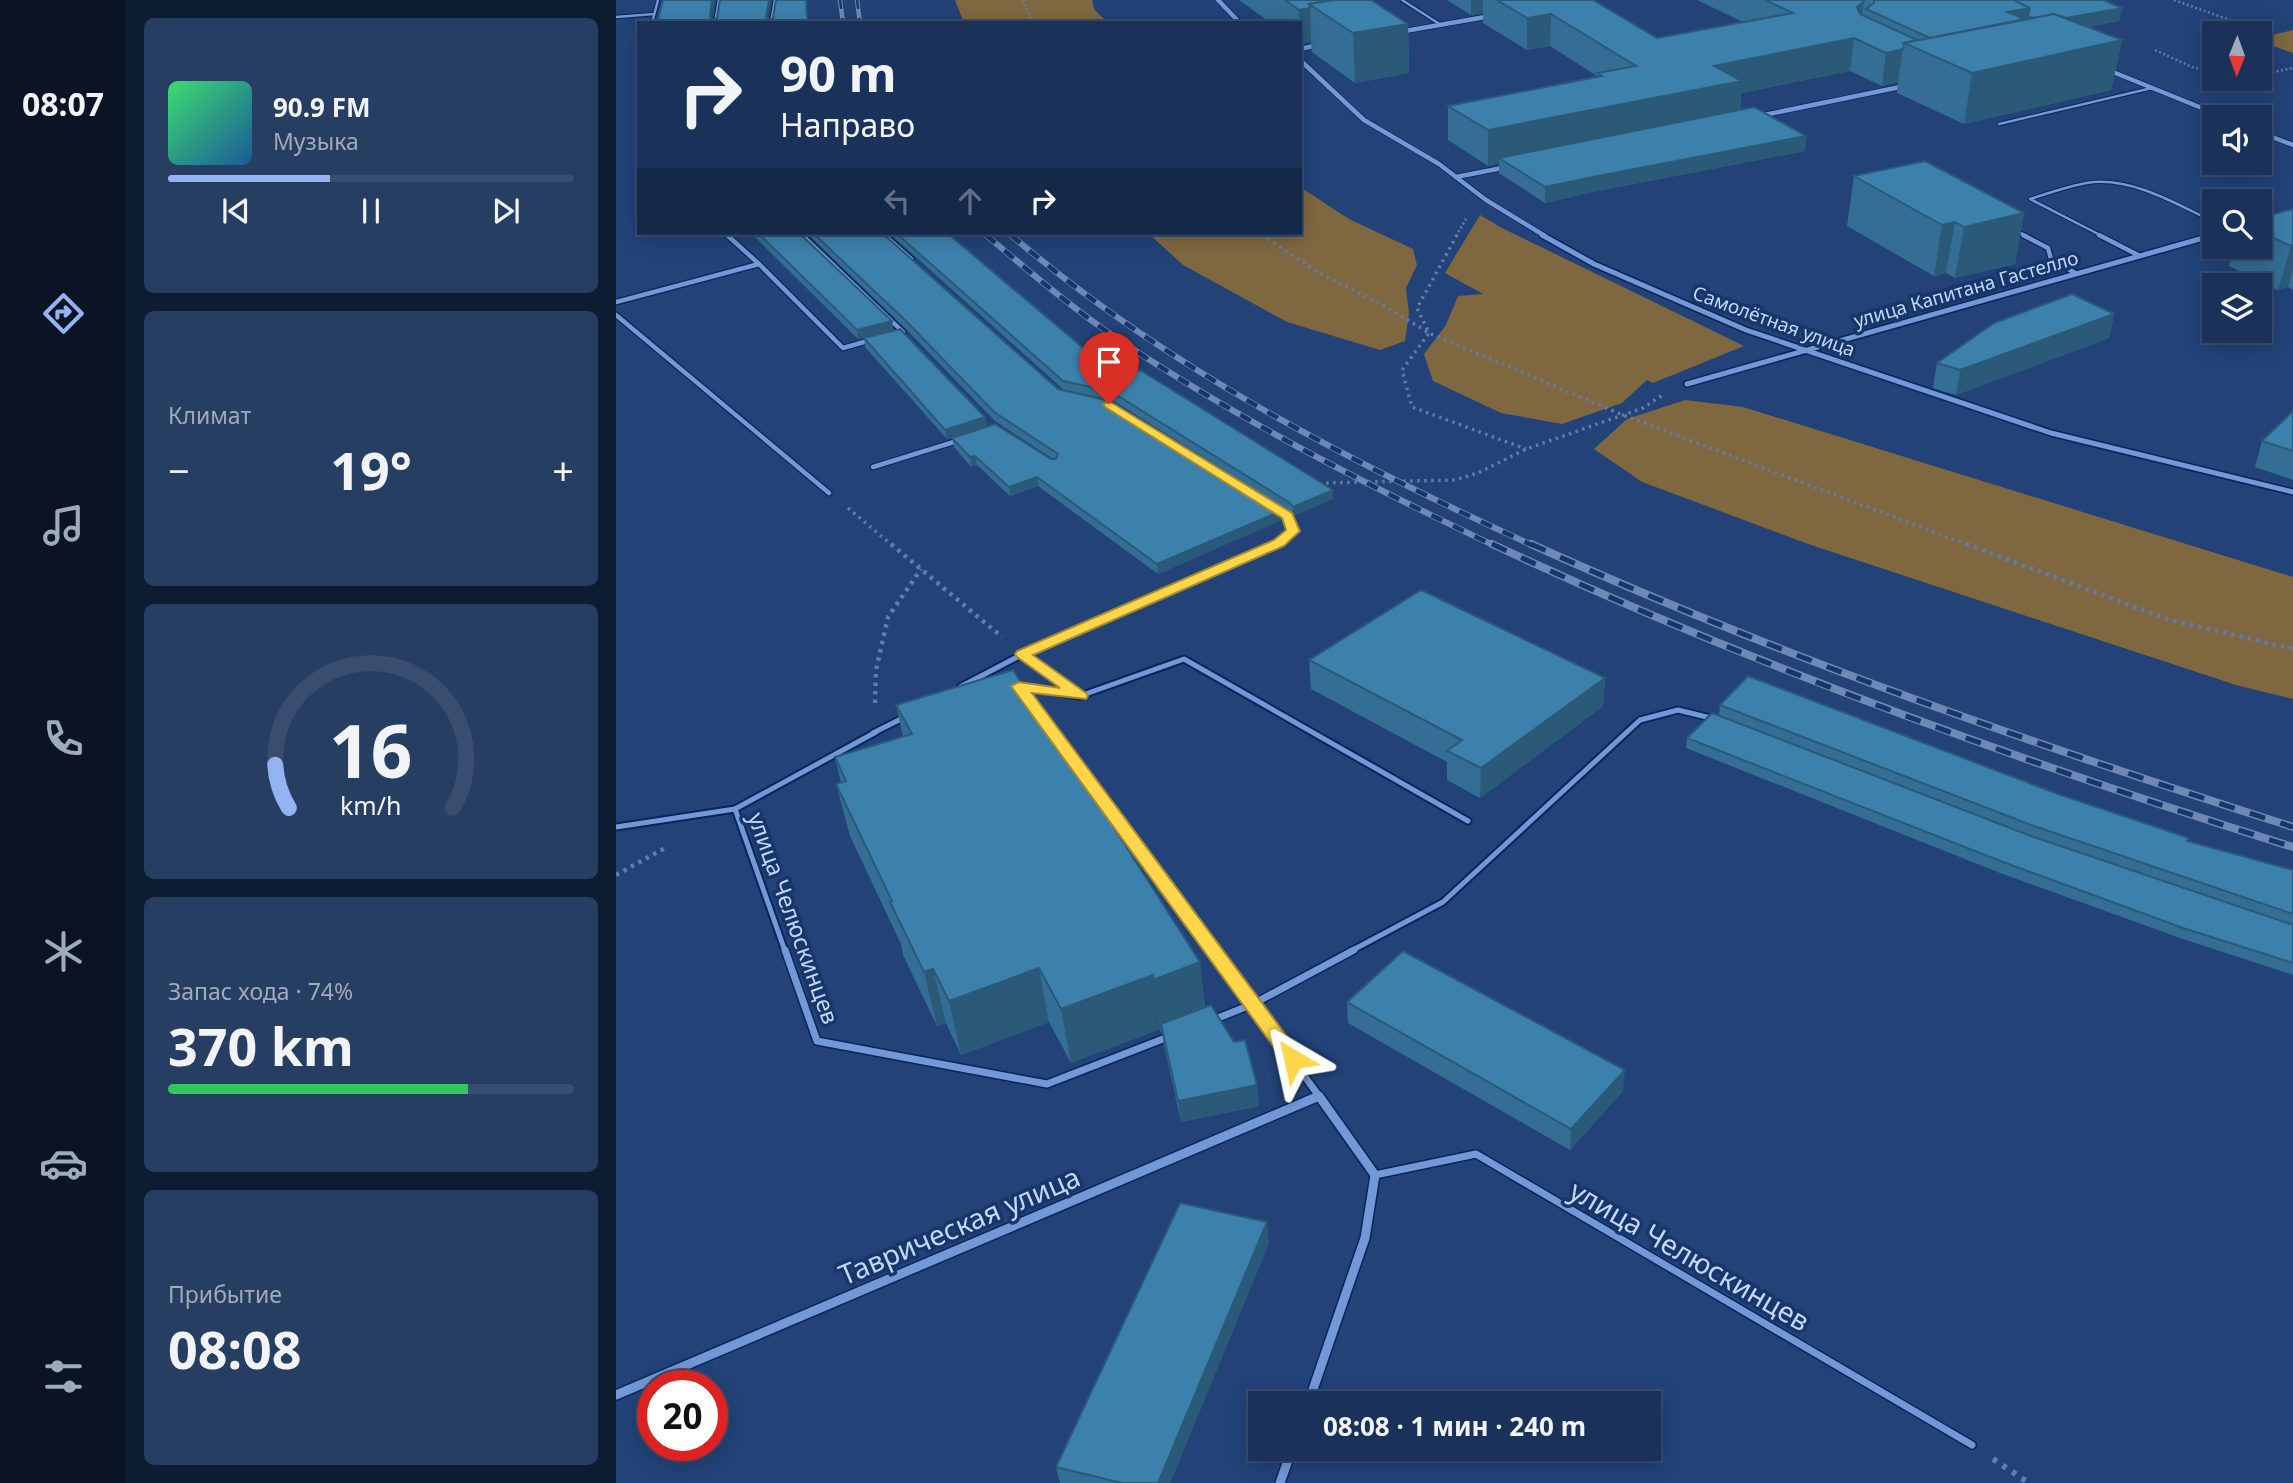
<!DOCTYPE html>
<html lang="ru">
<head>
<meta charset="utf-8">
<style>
  body { margin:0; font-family:"Noto Sans",sans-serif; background:#273e63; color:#f1f3f6; height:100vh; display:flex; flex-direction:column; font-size:26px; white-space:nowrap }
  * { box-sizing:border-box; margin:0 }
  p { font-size:23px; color:#9faabb }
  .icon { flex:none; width:38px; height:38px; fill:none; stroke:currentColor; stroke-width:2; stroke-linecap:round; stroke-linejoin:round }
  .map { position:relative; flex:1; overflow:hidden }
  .side { display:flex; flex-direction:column; gap:18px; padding:18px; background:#0e1c32; width:490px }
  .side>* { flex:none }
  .top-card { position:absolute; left:21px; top:21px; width:665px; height:214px; border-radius:0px; box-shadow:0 4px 18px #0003,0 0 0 2px #384d70; background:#1a325a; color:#f1f3f6; overflow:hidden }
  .needle { width:46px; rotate:181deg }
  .buttons { position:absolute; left:1586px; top:21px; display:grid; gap:14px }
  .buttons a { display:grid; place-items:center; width:70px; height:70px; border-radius:0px; background:#1a325a; box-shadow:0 4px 18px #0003,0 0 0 2px #384d70; font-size:35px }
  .speed { position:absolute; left:21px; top:1370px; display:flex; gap:14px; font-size:35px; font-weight:700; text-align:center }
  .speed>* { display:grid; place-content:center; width:91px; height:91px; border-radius:50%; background:#1a325a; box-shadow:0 4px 18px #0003,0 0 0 2px #384d70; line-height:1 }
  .speed .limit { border:10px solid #d22; background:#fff; color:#111 }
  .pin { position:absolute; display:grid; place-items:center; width:60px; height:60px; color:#fff; margin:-72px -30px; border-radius:50% 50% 50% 0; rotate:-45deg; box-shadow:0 0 7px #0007 }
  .pin .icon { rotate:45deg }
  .me { position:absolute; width:77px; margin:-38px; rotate:324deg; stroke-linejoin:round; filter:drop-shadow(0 0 5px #0008) }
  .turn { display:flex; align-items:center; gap:24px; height:147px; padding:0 28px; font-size:32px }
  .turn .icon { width:91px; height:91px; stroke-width:2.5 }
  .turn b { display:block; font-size:49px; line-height:60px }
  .lanes { display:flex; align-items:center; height:66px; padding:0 28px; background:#0003; justify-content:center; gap:35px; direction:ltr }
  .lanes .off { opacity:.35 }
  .big { font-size:52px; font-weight:700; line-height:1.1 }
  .side .card { flex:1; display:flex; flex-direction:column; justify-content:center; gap:10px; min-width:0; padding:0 24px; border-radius:10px; background:#273e63 }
  .side .dial { align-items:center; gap:0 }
  .dial svg { height:182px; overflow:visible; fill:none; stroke:#384d70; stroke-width:7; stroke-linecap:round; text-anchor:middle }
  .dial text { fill:#f1f3f6; stroke:none }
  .song { display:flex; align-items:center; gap:21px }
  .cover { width:84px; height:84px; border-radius:10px; background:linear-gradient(135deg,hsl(140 70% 55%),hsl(210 70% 35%)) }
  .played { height:7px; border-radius:4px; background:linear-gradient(90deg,#95b2f1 40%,#384d70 40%) }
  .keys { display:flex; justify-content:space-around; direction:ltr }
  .heat { display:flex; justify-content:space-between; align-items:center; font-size:38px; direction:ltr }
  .charge { height:10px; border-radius:5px; background:linear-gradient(90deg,#34c759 74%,#384d70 0) }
  .trip { position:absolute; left:632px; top:1391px; width:413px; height:70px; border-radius:0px; background:#1a325a; box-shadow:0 4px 18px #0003,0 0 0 2px #384d70; font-weight:700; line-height:70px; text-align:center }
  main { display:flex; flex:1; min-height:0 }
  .menu { display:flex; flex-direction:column; width:126px; justify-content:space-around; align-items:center; background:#0a1424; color:#9faabb }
  .menu .icon { width:49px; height:49px }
  .menu .on { color:#95b2f1 }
  .menu b { font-size:32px; color:#f1f3f6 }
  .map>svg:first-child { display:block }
  .green { fill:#7f6740 }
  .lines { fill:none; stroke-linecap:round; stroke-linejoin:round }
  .lane-far3-casing { stroke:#07275a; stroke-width:4.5 }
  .lane-far2-casing { stroke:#07275a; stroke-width:7 }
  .lane-far1-casing { stroke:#07275a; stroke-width:9 }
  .lane-casing { stroke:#07275a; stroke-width:10 }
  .street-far2-casing { stroke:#07275a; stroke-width:6 }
  .street-far1-casing { stroke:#07275a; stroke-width:8 }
  .street-casing { stroke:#07275a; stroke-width:12 }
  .path-far3 { stroke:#617caa; stroke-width:2.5; stroke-dasharray:2 2.5; stroke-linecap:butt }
  .path-far2 { stroke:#617caa; stroke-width:3.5; stroke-dasharray:2.5 4.5; stroke-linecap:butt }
  .path-far1 { stroke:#617caa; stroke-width:4.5; stroke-dasharray:3.5 5; stroke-linecap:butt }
  .path { stroke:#617caa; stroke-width:6; stroke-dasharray:4.5 7; stroke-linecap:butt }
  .lane-far3 { stroke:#7398d5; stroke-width:2.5 }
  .lane-far2 { stroke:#7398d5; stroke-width:4.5 }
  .lane-far1 { stroke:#7398d5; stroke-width:5 }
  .lane { stroke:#7398d5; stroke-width:7 }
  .street-far2 { stroke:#7398d5; stroke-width:4.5 }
  .street-far1 { stroke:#7398d5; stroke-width:5 }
  .street { stroke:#7398d5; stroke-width:9 }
  .rail-far2-casing { stroke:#6e89b5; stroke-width:4.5 }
  .rail-far1-casing { stroke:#6e89b5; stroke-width:6 }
  .rail-casing { stroke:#6e89b5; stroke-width:8 }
  .rail-far2 { stroke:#17376c; stroke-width:2.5; stroke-dasharray:9; stroke-linecap:butt }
  .rail-far1 { stroke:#17376c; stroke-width:4.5; stroke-dasharray:12; stroke-linecap:butt }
  .rail { stroke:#17376c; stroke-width:5; stroke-dasharray:16; stroke-linecap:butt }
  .wall { fill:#346e94 }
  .shaded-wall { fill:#2a5a78 }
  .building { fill:#3c80ac; stroke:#2a5a78; stroke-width:2 }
  .route { fill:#ffd54a; stroke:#a68a30; stroke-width:2 }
  .labels { text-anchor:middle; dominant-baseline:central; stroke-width:7; stroke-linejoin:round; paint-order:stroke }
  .far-street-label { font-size:19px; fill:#c3d7f8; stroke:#17376c }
  .street-label { font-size:23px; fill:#c3d7f8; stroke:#17376c }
  .near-street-label { font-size:28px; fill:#c3d7f8; stroke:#17376c }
</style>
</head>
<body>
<main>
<nav class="menu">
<b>08:07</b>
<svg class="icon on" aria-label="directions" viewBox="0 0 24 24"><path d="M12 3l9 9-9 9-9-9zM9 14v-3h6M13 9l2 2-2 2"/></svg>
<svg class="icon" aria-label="music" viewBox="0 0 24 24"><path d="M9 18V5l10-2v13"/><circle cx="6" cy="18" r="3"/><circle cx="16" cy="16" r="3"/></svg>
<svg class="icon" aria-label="phone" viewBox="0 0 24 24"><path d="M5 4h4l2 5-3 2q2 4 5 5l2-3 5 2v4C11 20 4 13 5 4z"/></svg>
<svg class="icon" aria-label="climate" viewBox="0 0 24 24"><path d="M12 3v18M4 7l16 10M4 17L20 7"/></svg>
<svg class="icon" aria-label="car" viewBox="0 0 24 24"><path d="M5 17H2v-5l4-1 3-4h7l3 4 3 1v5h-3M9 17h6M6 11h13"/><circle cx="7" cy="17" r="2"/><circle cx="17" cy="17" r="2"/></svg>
<svg class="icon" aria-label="filters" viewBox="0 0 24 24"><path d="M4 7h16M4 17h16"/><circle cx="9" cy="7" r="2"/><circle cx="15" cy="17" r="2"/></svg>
</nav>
<section class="side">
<div class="card">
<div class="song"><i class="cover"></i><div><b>90.9 FM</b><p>Музыка</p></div></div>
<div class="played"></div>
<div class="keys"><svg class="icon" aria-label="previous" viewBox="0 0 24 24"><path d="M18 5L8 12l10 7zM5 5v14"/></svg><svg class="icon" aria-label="pause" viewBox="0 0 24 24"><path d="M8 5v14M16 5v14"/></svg><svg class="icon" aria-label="next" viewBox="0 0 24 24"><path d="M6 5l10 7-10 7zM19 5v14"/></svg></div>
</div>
<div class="card"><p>Климат</p>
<div class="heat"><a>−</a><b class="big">19°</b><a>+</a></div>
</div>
<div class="card dial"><svg viewBox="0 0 100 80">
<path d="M14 69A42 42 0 1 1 86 69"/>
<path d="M14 69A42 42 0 0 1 8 50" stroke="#95b2f1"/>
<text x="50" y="56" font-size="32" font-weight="700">16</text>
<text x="50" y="72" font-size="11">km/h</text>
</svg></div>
<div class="card"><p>Запас хода · 74%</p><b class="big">370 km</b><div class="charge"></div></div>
<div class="card"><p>Прибытие</p><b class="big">08:08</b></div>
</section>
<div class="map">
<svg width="1677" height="1483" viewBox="0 0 1677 1483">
  <rect width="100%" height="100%" fill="#224278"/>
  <g class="green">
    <path d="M339,0H476L478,9L492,23H348Z"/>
    <path d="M1677,30V53L1643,41V38Z"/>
    <path d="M684,187L733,219L797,249L801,265L790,288L793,313L789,341L764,350L671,322L567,265L532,233H684Z"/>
    <path d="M864,215L886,228L1128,346L1037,383L1031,380L1006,403L946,424L885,413L817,381L808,354L830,325L842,296L867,294L829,273Z"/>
    <path d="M1069,400L1127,407L1677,577V699L1620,685L1195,545L1026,482L978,449L1011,419Z"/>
  </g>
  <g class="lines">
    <defs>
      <g id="lane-far3">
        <path d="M786,0L825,25"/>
        <path d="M0,17L38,14"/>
        <path d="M36,23L42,0"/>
        <path d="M99,23L103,0"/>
        <path d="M155,23L159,0"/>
        <path d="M1383,124L1536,88"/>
        <path d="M1399,230L1411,236"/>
        <path d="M109,233L113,236"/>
        <path d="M184,233L188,236"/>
        <path d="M266,233L270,236"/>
        <path d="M1486,236L1414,199C1434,193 1457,184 1478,182C1520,179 1562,205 1598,222"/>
      </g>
      <g id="lane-far2">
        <path d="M186,235L287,332L284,333"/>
        <path d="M268,235L295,259"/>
        <path d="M1407,235L1432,248L1435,259L1459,273"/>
        <path d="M1483,235L1522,255"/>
        <path d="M143,264L227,348L255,340"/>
        <path d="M0,302L143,264L111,235"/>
        <path d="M0,315L213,493"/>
        <path d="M257,467L341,441"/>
        <path d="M657,546L677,531L672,516L663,510"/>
      </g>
      <g id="lane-far1">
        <path d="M407,654L464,696L568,659L852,821"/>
        <path d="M403,686L463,696"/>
        <path d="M344,687L407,654L661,544"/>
        <path d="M434,729L597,951"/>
        <path d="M257,733L289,717"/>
        <path d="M119,809L260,732"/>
        <path d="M0,827L119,809L169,951"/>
        <path d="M735,951L827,902L1024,720L1062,710L1099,719"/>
      </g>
      <g id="lane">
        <path d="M169,950L201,1041L431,1084L552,1037"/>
        <path d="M596,950L703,1096"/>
        <path d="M597,1020L637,1004L738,950"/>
        <path d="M759,1175L860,1154L1356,1445"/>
      </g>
      <g id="street-far2">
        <path d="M602,0L624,23"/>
        <path d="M783,32L875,16"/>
        <path d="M684,49L702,45"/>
        <path d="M684,60L748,120L823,164L870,200L929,236"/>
        <path d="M1492,70L1608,117"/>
        <path d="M1143,116L1289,86"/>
        <path d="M1643,132L1677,145"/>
        <path d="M840,177L891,167"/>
        <path d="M1593,236L1598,235"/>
      </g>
      <g id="street-far1">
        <path d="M926,235L978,264L1130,330L1435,433L1677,492"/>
        <path d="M1071,384L1598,235"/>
      </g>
      <g id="street">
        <path d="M0,1395L703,1096L759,1175L749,1238L692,1404"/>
        <path d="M664,1483L676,1449"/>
      </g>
    </defs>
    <use href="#lane-far3" class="lane-far3-casing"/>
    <use href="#lane-far2" class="lane-far2-casing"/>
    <use href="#lane-far1" class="lane-far1-casing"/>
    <use href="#lane" class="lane-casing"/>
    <use href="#street-far2" class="street-far2-casing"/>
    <use href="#street-far1" class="street-far1-casing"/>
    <use href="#street" class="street-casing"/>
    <g class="path-far3">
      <path d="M407,0L416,23"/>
      <path d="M1558,0L1628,25"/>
      <path d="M1539,50L1576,67L1598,72"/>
      <path d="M1643,75L1677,68"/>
      <path d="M644,233L649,236"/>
      <path d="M840,236L851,217"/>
    </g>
    <g class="path-far2">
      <path d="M646,235L701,272L769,306L813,333L1007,415L1355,546"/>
      <path d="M841,235L801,308L813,333L786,370L796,407L910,449"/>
      <path d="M704,486L709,483L839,480L862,473L910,449L1027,408L1048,394"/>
      <path d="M232,508L277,546"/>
    </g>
    <g class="path-far1">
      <path d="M275,544L386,637"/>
      <path d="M1350,544L1551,619L1677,649"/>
      <path d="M259,703L260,670L272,617L305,569"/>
      <path d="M0,875L51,847"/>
    </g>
    <path class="path" d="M1377,1459L1413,1483"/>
    <use href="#lane-far3" class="lane-far3"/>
    <use href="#lane-far2" class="lane-far2"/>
    <use href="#lane-far1" class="lane-far1"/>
    <use href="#lane" class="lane"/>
    <use href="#street-far2" class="street-far2"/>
    <use href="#street-far1" class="street-far1"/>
    <use href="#street" class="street"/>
    <defs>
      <g id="rail-far2">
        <path d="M224,0L227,23"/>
        <path d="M241,0L244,23"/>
        <path d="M368,233L372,236"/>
        <path d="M393,233L397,236"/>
      </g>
      <g id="rail-far1">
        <path d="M370,235C409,268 448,301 490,331C613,415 745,482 879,546"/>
        <path d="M395,235C549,367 734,462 918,546"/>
      </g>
      <g id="rail">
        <path d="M876,544C1135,665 1404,762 1677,847"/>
        <path d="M915,544C1162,656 1419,745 1677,827"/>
      </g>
    </defs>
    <use href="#rail-far2" class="rail-far2-casing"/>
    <use href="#rail-far1" class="rail-far1-casing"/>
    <use href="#rail" class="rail-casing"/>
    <use href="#rail-far2" class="rail-far2"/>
    <use href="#rail-far1" class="rail-far1"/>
    <use href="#rail" class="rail"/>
  </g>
  <g class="wall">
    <path d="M623,0H755L792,24L793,73L739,83L696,52L695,42L684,44V23H655Z"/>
    <path d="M831,0H977L1041,38L1127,22L1081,0H1487L1506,8L1503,21L1472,27L1506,40L1495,90L1348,124L1281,93L1282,82L1266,86L1234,71L1125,93L1124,110L1190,136L1189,151L976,192L929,203L883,173V163L872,166L832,140V106L981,76L934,46L911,50L867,23V13L855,15Z"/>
    <path d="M1238,176L1408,213L1399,264L1339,278L1330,273L1318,276L1231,226Z"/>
    <path d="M1677,209V290L1672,287L1662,290L1613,266L1618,247H1643V218Z"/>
    <path d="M135,233H183L276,321L277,330L242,339Z"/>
    <path d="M191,233H266L442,389L668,519L542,574L422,486L394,496L361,465L355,467L338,447L336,438L437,459L379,421L290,329Z"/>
    <path d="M273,233H331L503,378L717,499L677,516L675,512L496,400L448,390Z"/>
    <path d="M1498,314L1493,338L1340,395L1317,388L1321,363Z"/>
    <path d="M248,338L369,417L371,426L331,439L249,347Z"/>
    <path d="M1677,411V480L1639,467L1646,441Z"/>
    <path d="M693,660L989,678L987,706L864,798L831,780V762L695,689Z"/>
    <path d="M280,705L584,962L589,1007L641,1085L643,1106L565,1122L548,1045L546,1033H545L544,1029L455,1063L433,1022L345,1055L330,1023L321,1026L287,955L285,944L234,836L220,784L225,783L219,757L287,737Z"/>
    <path d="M1104,705L1442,794L1572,842L1677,870V975L1564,938L1384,873L1070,748L1071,738L1364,816L1103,715Z"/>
    <path d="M731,1002L1007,1091L954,1150L732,1023Z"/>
    <path d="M653,1243L554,1483H444L440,1467Z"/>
  </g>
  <g class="shaded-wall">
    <path d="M96,0H99L95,23L94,17Z"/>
    <path d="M153,0H155L151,23L150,17Z"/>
    <path d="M855,0H867V13L855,15Z"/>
    <path d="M1248,1L1244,32L1241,7Z"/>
    <path d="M694,8L695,42L684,44L683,10Z"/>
    <path d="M1414,8L1411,25L1391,12Z"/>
    <path d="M1506,8L1503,21L1424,36L1427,23Z"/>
    <path d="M935,14L934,46L911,50V18Z"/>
    <path d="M792,24L793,73L739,83L737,33Z"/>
    <path d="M1238,38L1234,71L1125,93L1123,115L883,158V163L872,166V130L1098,66Z"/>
    <path d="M1506,40L1495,90L1348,124L1356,73Z"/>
    <path d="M1287,49L1282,82L1266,86L1270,53Z"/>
    <path d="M1190,136L1189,151L976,192L929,203V187L977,177Z"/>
    <path d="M1408,213L1399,264L1339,278L1348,227Z"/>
    <path d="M1339,222L1330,273L1318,276L1326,225Z"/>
    <path d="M1677,245V269L1672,287L1662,290L1675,246Z"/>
    <path d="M1498,314L1493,338L1340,395L1344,370Z"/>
    <path d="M276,321L277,330L242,339L241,330Z"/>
    <path d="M369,417L371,426L331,439L329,430Z"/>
    <path d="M359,456L361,465L355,467L354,457Z"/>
    <path d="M421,477L422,486L394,496L393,487Z"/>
    <path d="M717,490V499L677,516V507Z"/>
    <path d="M667,510L668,519L542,574L541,564Z"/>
    <path d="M989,678L987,706L864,798L865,768Z"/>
    <path d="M584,962L590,1016L545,1024L546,1033H545L537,980Z"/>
    <path d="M423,968L433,1022L345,1055L333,1001Z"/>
    <path d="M317,969L330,1023L321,1026L308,972Z"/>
    <path d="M537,975L544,1029L455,1063L445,1009Z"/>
    <path d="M1009,1070L1007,1091L954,1150L955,1129Z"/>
    <path d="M641,1085L643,1106L565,1122L562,1101Z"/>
    <path d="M651,1222L653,1243L554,1483H542Z"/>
  </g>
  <g class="building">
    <path d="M47,0H96L94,17L97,20L101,18L104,0H153L150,17L154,20L157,18L160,0H190L191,17L192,23H41Z"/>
    <path d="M669,0H718L693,4L694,8L683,10Z"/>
    <path d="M718,0H755L792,24L737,33L693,4Z"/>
    <path d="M881,0H977L1041,38L1177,13L1149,0H1247L1248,1L1241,7L1244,14L1301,40L1288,43L1287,49L1270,53L1238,38L1098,66L1126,81L872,130L832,106L986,76L981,73L1020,66L935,14L911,18Z"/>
    <path d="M1258,0H1398L1414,8L1391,12L1409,19L1314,38L1250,9L1258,3Z"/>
    <path d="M1398,0H1487L1506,8L1450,18L1438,14L1417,18L1412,16L1414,8Z"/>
    <path d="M1438,14L1506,40L1356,73L1288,43Z"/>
    <path d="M1138,107L1190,136L977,177L929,187L883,158Z"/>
    <path d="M1309,161L1408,213L1348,227L1339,222L1326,225L1238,176Z"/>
    <path d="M1677,209V245L1675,246L1643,231V218Z"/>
    <path d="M142,233H183L276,321L241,330Z"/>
    <path d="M197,233H266L442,389L490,400L667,510L541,564L421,477L393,487L359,456L354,457L336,438L379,424L435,459H440L442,454L378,412L289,320Z"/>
    <path d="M280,233H331L503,378L524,370L717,490L677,507L674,503L494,391L447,381Z"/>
    <path d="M1456,294L1498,314L1344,370L1321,363L1378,323Z"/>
    <path d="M284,329L369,417L329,430L248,338Z"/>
    <path d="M1677,411V451L1646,441Z"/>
    <path d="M805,590L989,678L865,768L831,751L846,740L693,660Z"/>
    <path d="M397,670L584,962L537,980V975L445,1009L423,968L333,1001L317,969L308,972L274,902L276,901L220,784L230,781L219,757L296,734L280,705Z"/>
    <path d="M1132,676L1442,794L1573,838L1571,841L1677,870V914L1418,826L1104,705Z"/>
    <path d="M1096,713L1415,836L1677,925V963L1567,928L1387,862L1071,738Z"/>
    <path d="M787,951L1009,1070L955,1129L731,1002Z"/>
    <path d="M595,1005L618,1042L629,1040L641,1085L562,1101L545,1024Z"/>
    <path d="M564,1203L651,1222L542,1483H506L440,1467Z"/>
  </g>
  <path class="route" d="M493,401L676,513L684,531L668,546L417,655L470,693L472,696L470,699L416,693L684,1054L687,1059L684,1064L677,1066L670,1064L395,686L403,682L444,688L401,657L399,654L401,651L658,540L670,530L666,518L489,407L487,404Z"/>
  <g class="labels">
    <g class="far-street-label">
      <text transform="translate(1350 289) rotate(-16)">улица Капитана Гастелло</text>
      <text transform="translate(1158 321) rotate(20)">Самолётная улица</text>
    </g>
    <g class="street-label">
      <text transform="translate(178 918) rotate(70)">улица Челюскинцев</text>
    </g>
    <g class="near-street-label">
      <text transform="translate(343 1225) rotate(-23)">Таврическая улица</text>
      <text transform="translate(1074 1255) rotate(30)">улица Челюскинцев</text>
    </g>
  </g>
</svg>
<div class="buttons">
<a><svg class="needle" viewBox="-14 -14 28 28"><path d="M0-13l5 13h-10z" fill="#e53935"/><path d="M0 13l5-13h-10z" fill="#9faabb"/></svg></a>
<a><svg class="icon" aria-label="sound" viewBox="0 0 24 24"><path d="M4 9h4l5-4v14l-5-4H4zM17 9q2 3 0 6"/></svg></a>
<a><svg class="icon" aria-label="search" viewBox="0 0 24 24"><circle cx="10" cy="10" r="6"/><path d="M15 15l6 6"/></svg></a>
<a><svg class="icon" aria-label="layers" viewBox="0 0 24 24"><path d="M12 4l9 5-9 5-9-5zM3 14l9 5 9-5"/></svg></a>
</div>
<div class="speed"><div class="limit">20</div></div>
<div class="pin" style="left:493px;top:404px;background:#d93025"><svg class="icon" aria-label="arrive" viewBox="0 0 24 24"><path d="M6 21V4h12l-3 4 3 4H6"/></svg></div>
<svg class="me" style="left:677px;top:1059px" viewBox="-20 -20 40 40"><path d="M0-17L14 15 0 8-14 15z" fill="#ffd54a" stroke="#fff" stroke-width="4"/></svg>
<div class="trip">08:08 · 1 мин · 240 m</div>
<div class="top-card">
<div class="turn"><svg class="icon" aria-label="right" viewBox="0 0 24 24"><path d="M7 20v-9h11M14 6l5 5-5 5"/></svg><div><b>90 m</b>Направо</div></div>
<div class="lanes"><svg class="icon off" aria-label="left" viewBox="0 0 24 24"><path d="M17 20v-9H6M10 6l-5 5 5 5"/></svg><svg class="icon off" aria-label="ahead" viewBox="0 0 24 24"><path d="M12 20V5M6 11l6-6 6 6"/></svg><svg class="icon" aria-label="right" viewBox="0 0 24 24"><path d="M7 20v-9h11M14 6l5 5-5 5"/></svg></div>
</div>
</div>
</main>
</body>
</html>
